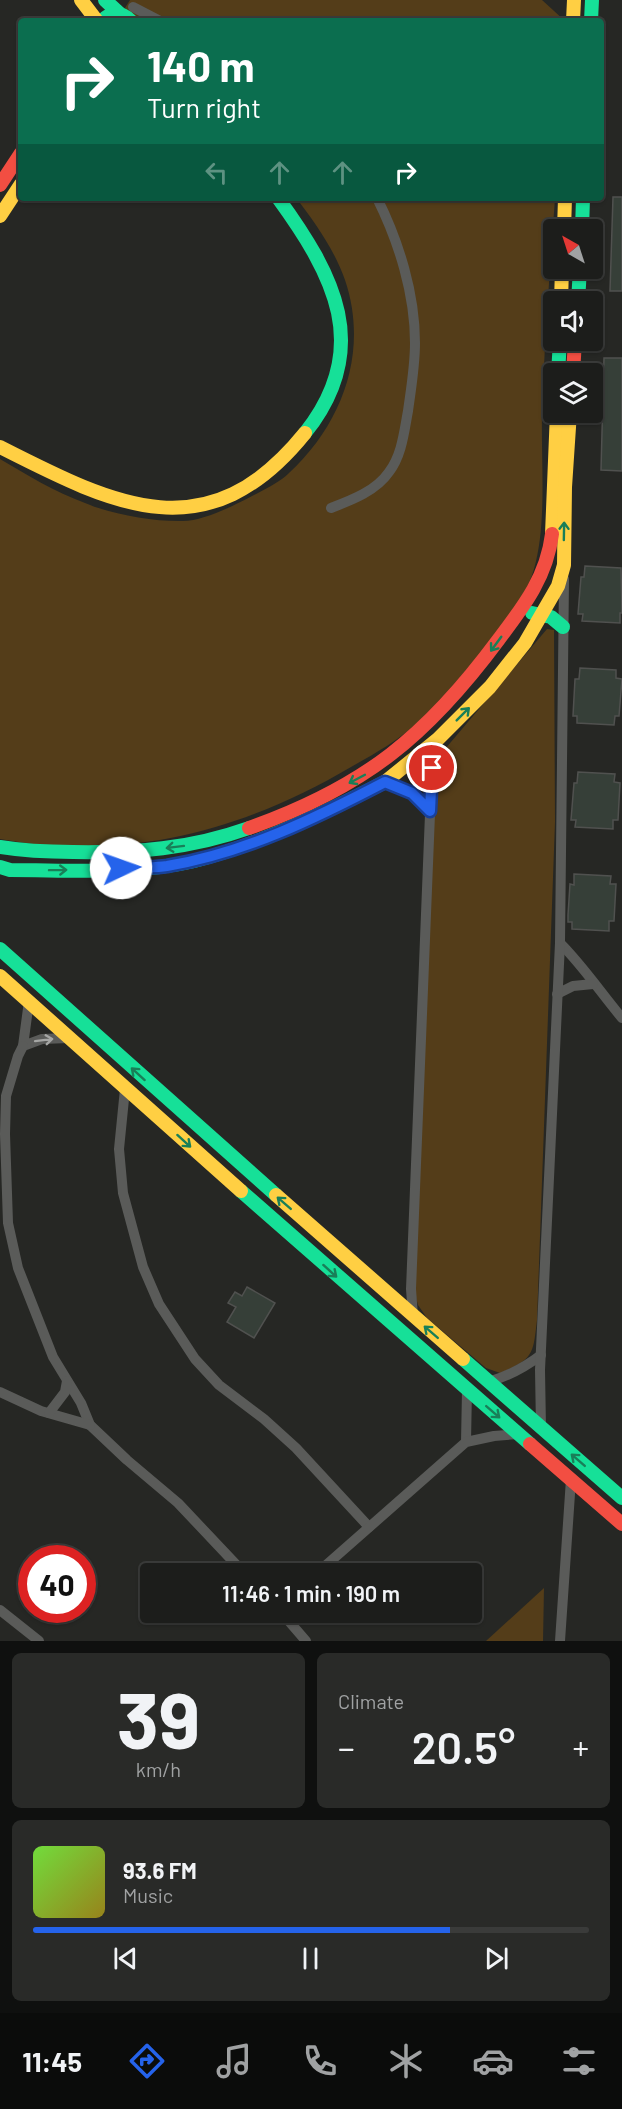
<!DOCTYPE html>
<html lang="en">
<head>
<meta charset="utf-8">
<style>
  body { margin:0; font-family:Barlow,sans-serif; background:#292a28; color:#f1f3f6; height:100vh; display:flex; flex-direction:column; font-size:22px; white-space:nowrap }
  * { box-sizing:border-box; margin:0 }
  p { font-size:20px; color:#a0a2a3 }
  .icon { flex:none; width:33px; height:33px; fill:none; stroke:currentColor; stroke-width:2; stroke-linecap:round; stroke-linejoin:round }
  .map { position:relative; height:1641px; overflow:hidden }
  .drawer { display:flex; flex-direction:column; gap:12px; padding:12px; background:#0f100f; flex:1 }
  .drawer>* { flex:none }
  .guide { position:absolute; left:18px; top:18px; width:586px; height:183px; border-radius:6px; box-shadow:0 2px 4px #0004,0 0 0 2px #3a3b3a; background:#0b6e4f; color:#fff; overflow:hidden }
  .needle { width:39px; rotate:321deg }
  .tools { position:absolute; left:543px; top:219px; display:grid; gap:12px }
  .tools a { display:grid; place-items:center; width:60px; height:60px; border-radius:6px; background:#1c1d1b; box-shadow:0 2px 4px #0004,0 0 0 2px #3a3b3a; font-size:30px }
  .speed { position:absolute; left:18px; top:1545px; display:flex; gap:12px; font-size:30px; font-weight:700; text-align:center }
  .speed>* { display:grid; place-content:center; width:78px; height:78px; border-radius:50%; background:#1c1d1b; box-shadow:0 2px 4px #0004,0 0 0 2px #3a3b3a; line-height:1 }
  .speed .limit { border:9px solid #d22; background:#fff; color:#111 }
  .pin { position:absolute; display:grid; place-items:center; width:51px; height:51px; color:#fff; margin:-26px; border:3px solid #fff; border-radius:50%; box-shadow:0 2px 6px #0007 }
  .me { position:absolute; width:66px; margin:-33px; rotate:87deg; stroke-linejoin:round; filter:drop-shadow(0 0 4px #0008) }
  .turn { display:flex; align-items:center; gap:21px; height:126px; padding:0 30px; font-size:27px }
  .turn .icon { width:78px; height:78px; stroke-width:2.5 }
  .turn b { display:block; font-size:42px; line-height:51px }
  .lanes { display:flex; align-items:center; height:57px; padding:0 30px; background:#0003; justify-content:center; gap:30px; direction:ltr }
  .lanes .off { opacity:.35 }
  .big { font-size:45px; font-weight:600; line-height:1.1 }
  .drawer .widget { flex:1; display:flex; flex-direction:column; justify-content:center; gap:9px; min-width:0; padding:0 21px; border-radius:9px; background:#292a28 }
  .drawer .dial { align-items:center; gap:0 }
  .dial b { font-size:78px; line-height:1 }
  .song { display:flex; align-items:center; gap:18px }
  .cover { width:72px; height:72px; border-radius:9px; background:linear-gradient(135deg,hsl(100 70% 55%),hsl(50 70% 35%)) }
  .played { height:6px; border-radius:3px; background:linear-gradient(90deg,#2563eb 75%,#3a3b3a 75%) }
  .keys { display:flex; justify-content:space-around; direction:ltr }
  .heat { display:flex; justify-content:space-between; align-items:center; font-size:33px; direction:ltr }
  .drawer .tiles { flex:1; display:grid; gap:12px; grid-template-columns:1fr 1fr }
  .widget:last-child { grid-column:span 2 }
  .trip { position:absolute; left:140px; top:1563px; width:342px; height:60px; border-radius:6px; background:#1c1d1b; box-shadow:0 2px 4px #0004,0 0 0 2px #3a3b3a; font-weight:600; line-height:60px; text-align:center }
  .menu { display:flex; height:96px; justify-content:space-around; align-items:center; background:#0b0c0b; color:#a0a2a3 }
  .menu .icon { width:42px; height:42px }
  .menu .on { color:#2563eb }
  .menu b { font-size:27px; color:#f1f3f6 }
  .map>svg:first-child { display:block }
  .green { fill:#543d19 }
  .building { fill:#363f38; stroke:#50514f; stroke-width:1.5 }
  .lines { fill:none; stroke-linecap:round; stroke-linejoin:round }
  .street { stroke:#5a5b59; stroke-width:10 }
  .fast { stroke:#16e098; stroke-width:14 }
  .slow { stroke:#ffcf43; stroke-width:14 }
  .jam { stroke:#f24e42; stroke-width:14 }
  .oneway { stroke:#197f58 }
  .oneway2 { stroke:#a5a6a4 }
  .route-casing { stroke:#184099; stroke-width:15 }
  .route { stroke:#2563eb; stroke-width:10 }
</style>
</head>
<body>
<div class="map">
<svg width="622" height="1641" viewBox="0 0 622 1641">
  <rect width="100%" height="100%" fill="#262724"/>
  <g class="green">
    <path d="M130,0H542L565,21H137L125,8Z"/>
    <path d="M296,198H555C550,271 544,344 542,416C541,464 547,524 534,569C525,600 495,637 473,662C455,683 435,706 415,725C396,742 372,755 351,767C243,831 125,862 0,839V459C27,475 55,492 85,503C110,514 155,522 183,521C205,521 239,503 258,493C269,487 281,481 289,473C343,423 369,351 345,280C335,251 315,222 296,198Z"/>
    <path d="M547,629L554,630L555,822L537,1320C533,1354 534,1359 500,1373L486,1368L427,1318L418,1305L414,1290L436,767L445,749Z"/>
    <path d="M544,1588L543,1641H486Z"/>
  </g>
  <g class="building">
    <path d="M613,197H622V291H610Z"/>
    <path d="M604,358H622V471L601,470Z"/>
    <path d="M585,566L621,568L622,613H620V623L582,621L583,614H578L581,577H584Z"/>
    <path d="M580,668L616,670V678L622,679L619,716H615L614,725L577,723V716H573L575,679H579Z"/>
    <path d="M578,772L615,774L614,782L620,783L618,820H613V829L575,827L576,820H571L574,783H577Z"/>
    <path d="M574,874L611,876L610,884H616L614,921H609V931L572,929V922H568V915L570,884L574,885Z"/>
    <path d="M247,1287L275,1303L254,1338L227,1322L236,1307L228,1303L235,1292L242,1296Z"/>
  </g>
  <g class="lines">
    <g class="street">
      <path d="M133,7L160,21"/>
      <path d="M331,508C352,500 376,491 389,472C402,455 404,432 408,411C411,389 415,366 415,343C415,294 399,242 377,198"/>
      <path d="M385,782L412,793L430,811"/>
      <path d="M560,943C583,966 601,993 622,1018"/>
      <path d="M557,994L573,986L593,984"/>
      <path d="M29,1001L23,1046L42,1039L69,1038"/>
      <path d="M23,1046L18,1056L6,1096L5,1134L8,1223L18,1268L53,1357L81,1403L90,1425L127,1460L178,1503L245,1574"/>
      <path d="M125,1089L119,1149L123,1193L143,1267L159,1304L195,1359L219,1385L264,1419L296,1448L369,1527"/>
      <path d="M413,1316L411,1289L431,789L432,768L437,739"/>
      <path d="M488,1382C509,1376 524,1368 541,1355"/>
      <path d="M0,1392L41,1411L90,1425"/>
      <path d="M49,1413L65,1392L67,1381"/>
      <path d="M541,1428L540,1370L560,943L564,579"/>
      <path d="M466,1442L467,1390"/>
      <path d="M316,1574L466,1442L494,1436L518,1434"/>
      <path d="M0,1610L39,1641"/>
      <path d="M281,1612L306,1641"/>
      <path d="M560,1641L571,1479"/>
    </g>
    <g class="fast">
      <path d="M105,0L119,13"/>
      <path d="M102,21C111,11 121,11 131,21"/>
      <path d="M591,21L592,0"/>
      <path d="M278,198C334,275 373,348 305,433"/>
      <path d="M582,230L583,198"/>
      <path d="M578,302L580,268"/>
      <path d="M558,374L560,340"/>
      <path d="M532,613L551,617L563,627"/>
      <path d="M0,847C24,851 48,852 73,852C136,853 190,849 249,828"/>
      <path d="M0,867L10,870C70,870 135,875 194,861C258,845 318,816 377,786"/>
      <path d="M0,949L276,1195"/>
      <path d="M241,1191L530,1444"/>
      <path d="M463,1359L622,1498"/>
    </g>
    <g class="slow">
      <path d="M81,0L97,21"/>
      <path d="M573,21L574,0"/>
      <path d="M0,216L21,184"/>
      <path d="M564,230L565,198"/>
      <path d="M561,302L562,268"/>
      <path d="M0,447C116,506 208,553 305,433"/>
      <path d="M552,534L557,412"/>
      <path d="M377,786L385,782L438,739L490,687L525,643L558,586L564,565L565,487L570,412"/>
      <path d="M0,976L241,1191"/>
      <path d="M276,1195L463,1359"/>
    </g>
    <g class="jam">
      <path d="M0,185L21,153"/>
      <path d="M573,374L575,340"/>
      <path d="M249,828C365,787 427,736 499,639C524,606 547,576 552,534"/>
      <path d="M530,1444L622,1524"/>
    </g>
  </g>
  <defs><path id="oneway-shaft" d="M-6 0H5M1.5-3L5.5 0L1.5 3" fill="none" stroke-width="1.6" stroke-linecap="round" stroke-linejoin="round" transform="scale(1.5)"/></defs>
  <g class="oneway">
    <use href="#oneway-shaft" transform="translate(564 531) rotate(-89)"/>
    <use href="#oneway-shaft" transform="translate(496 644) rotate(126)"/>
    <use href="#oneway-shaft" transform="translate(463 714) rotate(-45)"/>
    <use href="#oneway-shaft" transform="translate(357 779) rotate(152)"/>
    <use href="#oneway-shaft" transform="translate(175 847) rotate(173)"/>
    <use href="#oneway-shaft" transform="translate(58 870) rotate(-1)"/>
    <use href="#oneway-shaft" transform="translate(138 1074) rotate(-138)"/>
    <use href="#oneway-shaft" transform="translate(184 1141) rotate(42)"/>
    <use href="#oneway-shaft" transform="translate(284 1203) rotate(-139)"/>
    <use href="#oneway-shaft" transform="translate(330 1271) rotate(42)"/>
    <use href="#oneway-shaft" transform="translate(431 1332) rotate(-139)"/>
    <use href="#oneway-shaft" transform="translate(493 1412) rotate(41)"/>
    <use href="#oneway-shaft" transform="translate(578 1460) rotate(-139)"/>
  </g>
  <use class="oneway2" href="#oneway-shaft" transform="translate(44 1040) rotate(-7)"/>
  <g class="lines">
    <defs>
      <path id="route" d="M121,868C136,868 152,868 167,866C245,853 316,818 385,782L412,793L430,811L432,768"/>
    </defs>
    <use href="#route" class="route-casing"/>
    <use href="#route" class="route"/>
  </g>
</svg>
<div class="tools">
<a><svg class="needle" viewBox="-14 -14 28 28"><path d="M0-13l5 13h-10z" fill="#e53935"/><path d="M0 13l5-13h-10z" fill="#a0a2a3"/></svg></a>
<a><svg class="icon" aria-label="sound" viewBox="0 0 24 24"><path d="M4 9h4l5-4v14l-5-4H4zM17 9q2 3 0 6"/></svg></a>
<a><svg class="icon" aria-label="layers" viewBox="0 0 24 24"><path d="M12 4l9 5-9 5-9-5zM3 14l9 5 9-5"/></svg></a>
</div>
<div class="speed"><div class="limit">40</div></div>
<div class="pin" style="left:432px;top:768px;background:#d93025"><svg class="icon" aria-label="arrive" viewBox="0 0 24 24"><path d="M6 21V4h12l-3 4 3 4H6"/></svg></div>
<svg class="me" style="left:121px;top:868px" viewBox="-20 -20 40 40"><circle r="19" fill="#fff"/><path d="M0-13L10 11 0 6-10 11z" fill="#2563eb"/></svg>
<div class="trip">11:46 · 1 min · 190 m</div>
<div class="guide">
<div class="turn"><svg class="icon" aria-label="right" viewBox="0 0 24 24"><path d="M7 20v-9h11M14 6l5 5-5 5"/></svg><div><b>140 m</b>Turn right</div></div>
<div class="lanes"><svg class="icon off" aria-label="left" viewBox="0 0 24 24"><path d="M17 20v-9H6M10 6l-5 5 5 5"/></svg><svg class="icon off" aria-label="ahead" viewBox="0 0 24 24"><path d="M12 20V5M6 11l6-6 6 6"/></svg><svg class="icon off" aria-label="ahead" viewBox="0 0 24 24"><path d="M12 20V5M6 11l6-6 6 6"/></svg><svg class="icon" aria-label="right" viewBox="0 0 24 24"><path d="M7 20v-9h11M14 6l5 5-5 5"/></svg></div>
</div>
</div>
<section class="drawer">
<div class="tiles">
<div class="widget dial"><b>39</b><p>km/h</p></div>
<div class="widget"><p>Climate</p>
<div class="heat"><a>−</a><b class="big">20.5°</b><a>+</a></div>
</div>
<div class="widget">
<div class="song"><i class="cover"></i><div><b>93.6 FM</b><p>Music</p></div></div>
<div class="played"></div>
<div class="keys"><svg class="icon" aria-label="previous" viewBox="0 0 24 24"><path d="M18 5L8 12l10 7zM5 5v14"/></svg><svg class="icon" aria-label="pause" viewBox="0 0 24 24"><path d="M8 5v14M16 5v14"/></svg><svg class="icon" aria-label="next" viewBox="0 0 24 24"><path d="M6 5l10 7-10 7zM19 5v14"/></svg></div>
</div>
</div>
</section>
<nav class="menu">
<b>11:45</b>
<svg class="icon on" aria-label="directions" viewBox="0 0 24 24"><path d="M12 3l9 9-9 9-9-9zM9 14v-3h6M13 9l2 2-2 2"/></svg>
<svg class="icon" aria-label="music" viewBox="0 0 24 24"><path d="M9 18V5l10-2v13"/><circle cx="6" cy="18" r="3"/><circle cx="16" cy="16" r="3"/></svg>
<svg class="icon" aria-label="phone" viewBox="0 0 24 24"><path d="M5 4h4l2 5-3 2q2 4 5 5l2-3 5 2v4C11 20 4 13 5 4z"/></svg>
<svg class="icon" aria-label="climate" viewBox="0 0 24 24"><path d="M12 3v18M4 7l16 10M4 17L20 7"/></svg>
<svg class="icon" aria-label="car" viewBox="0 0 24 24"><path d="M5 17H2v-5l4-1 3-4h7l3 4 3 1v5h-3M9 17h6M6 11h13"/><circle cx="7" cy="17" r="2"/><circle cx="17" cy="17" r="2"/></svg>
<svg class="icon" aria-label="filters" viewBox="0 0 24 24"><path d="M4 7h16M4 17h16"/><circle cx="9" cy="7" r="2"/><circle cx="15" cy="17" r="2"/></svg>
</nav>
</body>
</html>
